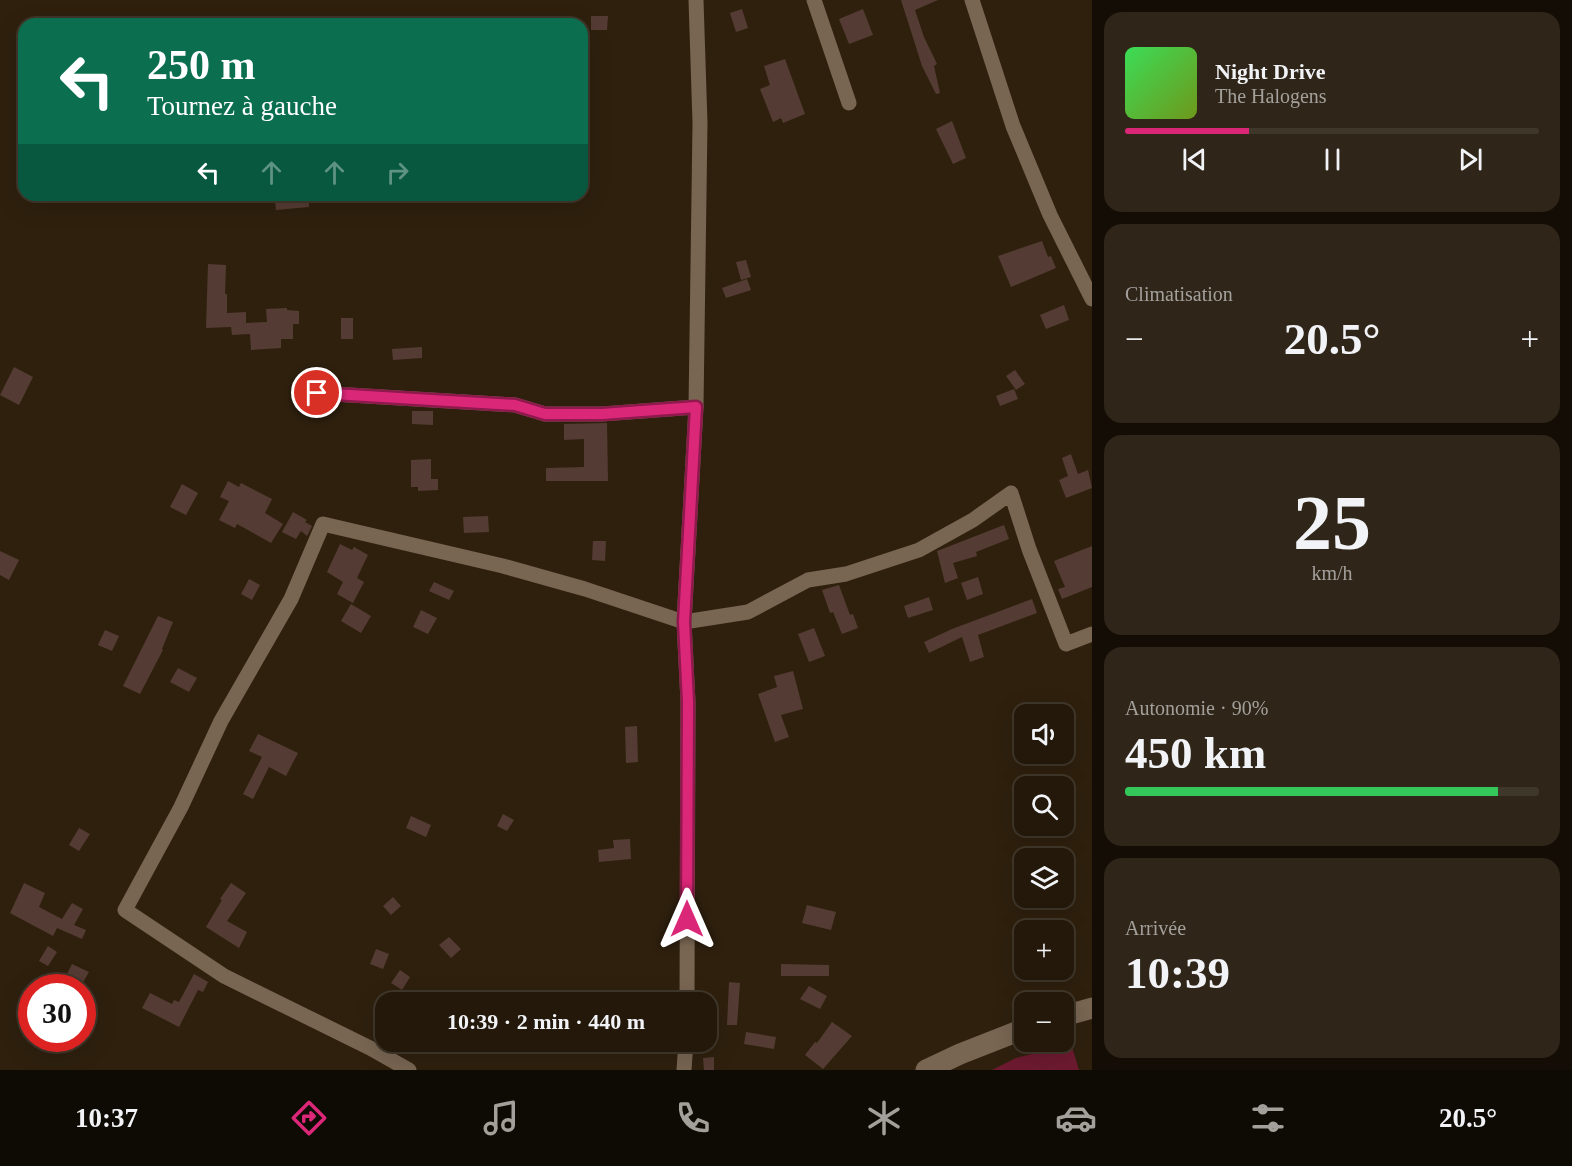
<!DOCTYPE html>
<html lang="fr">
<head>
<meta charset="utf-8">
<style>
  body { margin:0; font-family:"Times New Roman",serif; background:#2f2518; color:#f1f3f6; height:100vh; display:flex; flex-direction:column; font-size:22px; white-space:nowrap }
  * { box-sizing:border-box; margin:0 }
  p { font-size:20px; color:#a3a09c }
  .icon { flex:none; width:33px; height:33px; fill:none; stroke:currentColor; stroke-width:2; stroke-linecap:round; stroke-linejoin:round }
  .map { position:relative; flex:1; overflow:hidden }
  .details { display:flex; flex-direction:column; gap:12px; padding:12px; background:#130d06; width:480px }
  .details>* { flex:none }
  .banner { position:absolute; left:18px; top:18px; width:570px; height:183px; border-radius:18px; box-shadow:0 6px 24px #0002,0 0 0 2px #40372b; background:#0b6e4f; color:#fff; overflow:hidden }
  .buttons { position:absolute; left:1014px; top:704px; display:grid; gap:12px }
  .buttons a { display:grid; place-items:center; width:60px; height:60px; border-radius:12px; background:#23180a; box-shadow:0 6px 24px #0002,0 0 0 2px #40372b; font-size:30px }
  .speed { position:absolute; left:18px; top:974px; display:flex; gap:12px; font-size:30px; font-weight:700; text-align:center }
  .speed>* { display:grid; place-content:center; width:78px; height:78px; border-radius:50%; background:#23180a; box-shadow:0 6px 24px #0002,0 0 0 2px #40372b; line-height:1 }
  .speed .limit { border:9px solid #d22; background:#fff; color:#111 }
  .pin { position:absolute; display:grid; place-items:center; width:51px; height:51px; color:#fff; margin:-26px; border:3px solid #fff; border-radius:50%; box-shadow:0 2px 6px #0007 }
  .me { position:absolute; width:66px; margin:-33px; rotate:0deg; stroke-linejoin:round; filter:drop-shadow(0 0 4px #0008) }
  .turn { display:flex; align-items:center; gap:21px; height:126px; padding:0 30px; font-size:27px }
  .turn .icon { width:78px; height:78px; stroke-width:2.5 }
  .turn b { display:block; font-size:42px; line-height:51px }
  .lanes { display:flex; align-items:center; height:57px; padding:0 30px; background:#0003; justify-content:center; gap:30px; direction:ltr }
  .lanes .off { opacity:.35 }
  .big { font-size:45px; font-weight:800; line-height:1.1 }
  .details .widget { flex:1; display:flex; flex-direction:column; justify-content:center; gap:9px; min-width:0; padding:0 21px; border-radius:18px; background:#2f2518 }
  .details .dial { align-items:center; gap:0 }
  .dial b { font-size:78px; line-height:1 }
  .song { display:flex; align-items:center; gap:18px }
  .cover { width:72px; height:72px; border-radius:9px; background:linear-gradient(135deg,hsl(130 70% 55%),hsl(80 70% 35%)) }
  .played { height:6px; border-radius:3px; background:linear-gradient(90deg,#db2777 30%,#40372b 30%) }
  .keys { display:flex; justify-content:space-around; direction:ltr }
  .heat { display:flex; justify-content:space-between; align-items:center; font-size:33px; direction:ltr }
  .charge { height:9px; border-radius:4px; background:linear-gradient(90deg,#34c759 90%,#40372b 0) }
  .trip { position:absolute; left:375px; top:992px; width:342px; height:60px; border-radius:18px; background:#23180a; box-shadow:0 6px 24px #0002,0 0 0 2px #40372b; font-weight:800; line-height:60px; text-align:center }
  .dock { display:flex; height:96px; justify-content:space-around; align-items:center; background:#0e0a04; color:#a3a09c }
  .dock .icon { width:42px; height:42px }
  .dock .on { color:#db2777 }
  .dock b { font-size:27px; color:#f1f3f6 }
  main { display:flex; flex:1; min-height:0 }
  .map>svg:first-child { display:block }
  .green { fill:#6d1a30 }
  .building { fill:#543b33 }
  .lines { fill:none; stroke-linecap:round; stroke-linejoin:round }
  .street { stroke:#786552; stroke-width:15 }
  .secondary { stroke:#786552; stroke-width:21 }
  .route-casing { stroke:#8e194d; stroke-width:15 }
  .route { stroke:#db2777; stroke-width:10 }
</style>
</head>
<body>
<main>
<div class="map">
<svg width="1092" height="1070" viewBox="0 0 1092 1070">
  <rect width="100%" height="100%" fill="#2f200e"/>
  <path class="green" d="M1071,1044L1079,1070H992L1016,1058Z"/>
  <g class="building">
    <path d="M901,0H938L915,10L924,37L937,64L934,66L940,93L936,94L922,66Z"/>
    <path d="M742,9L748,28L736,32L730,13Z"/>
    <path d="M863,9L873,35L849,44L839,19Z"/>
    <path d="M591,16H608L607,30H591Z"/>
    <path d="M785,59L805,114L783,123L781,118L773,122L760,89L770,85L764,66Z"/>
    <path d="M952,121L966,158L953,164L936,129Z"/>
    <path d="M309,198V207L276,210L275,200Z"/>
    <path d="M1042,241L1048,257L1051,256L1056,268L1011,287L998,256Z"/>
    <path d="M746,260L751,277L741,280L736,262Z"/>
    <path d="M208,264L226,265L225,294H227V313L246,312V323L267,322L266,309L287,308V310L299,311V324H293V339H281V348L251,350L250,334L232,335L231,327L206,328Z"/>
    <path d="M747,279L751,290L726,298L722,288Z"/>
    <path d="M1064,305L1069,320L1046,329L1040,315Z"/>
    <rect x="341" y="318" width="12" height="21"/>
    <path d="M422,347V358L393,360L392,349Z"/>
    <path d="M14,367L33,377L19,405L0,395Z"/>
    <path d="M1015,370L1025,384L1016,390L1006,376Z"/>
    <path d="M1014,389L1018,399L1000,406L996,396Z"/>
    <path d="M412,411H433V425L412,424Z"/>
    <path d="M607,423L608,481H546V468L584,467V439L564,440V424Z"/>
    <path d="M1071,454L1078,474L1088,470L1092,488L1066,498L1059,480L1068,476L1062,458Z"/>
    <path d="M431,459V479H438V490L418,491V487H411V460Z"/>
    <path d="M228,481L239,487L241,483L272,499L265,513L283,524L271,543L237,524L235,528L219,520L229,501L220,497Z"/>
    <path d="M182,484L198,493L186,515L170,507Z"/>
    <path d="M293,512L307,520L305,522L312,526L307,536L301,531L296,539L282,532Z"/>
    <path d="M488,516L489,532L464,533L463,517Z"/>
    <path d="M1004,525L1009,539L976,552L977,556L953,563L958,578L945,583L937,551Z"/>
    <path d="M593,541H606L605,561L592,560Z"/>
    <path d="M340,544L352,550L354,547L368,555L357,578L364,582L353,603L337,594L343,582L327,572Z"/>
    <path d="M1092,546V587L1062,599L1058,589L1065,587L1054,561Z"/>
    <path d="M0,551L19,560L9,580L0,575Z"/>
    <path d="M978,577L983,594L967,600L961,583Z"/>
    <path d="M249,579L260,585L252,600L241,594Z"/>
    <path d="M434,582L454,591L449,600L429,591Z"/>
    <path d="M839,585L850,615L853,614L858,628L842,634L833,612L830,613L822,590Z"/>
    <path d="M929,597L933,610L908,618L904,606Z"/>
    <path d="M1032,599L1037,613L978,635L984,657L970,662L962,637L929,653L924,642L952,629Z"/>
    <path d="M351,604L371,616L361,633L341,621Z"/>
    <path d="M421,610L437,618L428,634L413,627Z"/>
    <path d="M158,616L173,622L162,649L163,650L140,694L123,686Z"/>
    <path d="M814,628L825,656L809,662L798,634Z"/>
    <path d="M105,630L119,636L112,651L98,645Z"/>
    <path d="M178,668L197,678L189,692L170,682Z"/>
    <path d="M793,671L803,709L781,715L789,737L775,742L758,694L777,687L774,676Z"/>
    <path d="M637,726L638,762L626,763L625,727Z"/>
    <path d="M258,734L298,753L286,776L269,767L253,799L243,794L262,757L249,751Z"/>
    <path d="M503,814L514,820L507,831L497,826Z"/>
    <path d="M411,816L431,825L426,837L406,828Z"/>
    <path d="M79,828L90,834L79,851L69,845Z"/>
    <path d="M630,839L631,859L599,862L598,850L614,848L613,840Z"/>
    <path d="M24,883L45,893L39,907L62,919L72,903L83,909L74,925L86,930L82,939L57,928L53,936L10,913Z"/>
    <path d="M231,883L246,893L227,921L247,932L239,948L206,927L222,900L220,899Z"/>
    <path d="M393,897L401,906L391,915L383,906Z"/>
    <path d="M807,905L836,912L831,930L802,923Z"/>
    <path d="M449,937L461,949L451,958L439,945Z"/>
    <path d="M48,946L57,952L48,966L39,961Z"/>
    <path d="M376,949L389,954L383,969L370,964Z"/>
    <path d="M72,964L89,972L82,984L66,976Z"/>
    <path d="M781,964L829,965V976H781Z"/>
    <path d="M400,970L410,977L402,990L391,983Z"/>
    <path d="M194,974L208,982L203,992L198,990L179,1027L142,1008L150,993L172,1004L174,1000L179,1002Z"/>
    <path d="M729,982L740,983L737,1025H727Z"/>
    <path d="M809,986L827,996L820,1009L800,999Z"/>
    <path d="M832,1022L852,1036L823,1069L805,1055L815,1042L817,1043Z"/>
    <path d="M746,1032L776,1037L774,1049L744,1044Z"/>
    <path d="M714,1057V1070H704L703,1058Z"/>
  </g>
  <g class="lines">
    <g class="street">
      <path d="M814,0L849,103"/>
      <path d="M972,0L1013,126L1050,215L1092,299"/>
      <path d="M317,393L515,405L545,414H602L696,407"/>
      <path d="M687,1002L688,702L684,622L696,407L700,123L696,0"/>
      <path d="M409,1070L370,1048L224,976L125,910L181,807L221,721L291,599L323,524L503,566L585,589L684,622L748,612L808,580L846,574L919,550L973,520L1011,493L1029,549L1066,644L1092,634"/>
      <path d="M684,1070L686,1041"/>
    </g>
    <g class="secondary">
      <path d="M1064,1016L1092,1008"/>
      <path d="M926,1070L960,1054L1024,1029"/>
    </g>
  </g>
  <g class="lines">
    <defs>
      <path id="route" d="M317,393L515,405L545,414H602L696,407L684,622L688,702L687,919"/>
    </defs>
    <use href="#route" class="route-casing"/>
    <use href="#route" class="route"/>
  </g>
</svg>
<div class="buttons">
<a><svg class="icon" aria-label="sound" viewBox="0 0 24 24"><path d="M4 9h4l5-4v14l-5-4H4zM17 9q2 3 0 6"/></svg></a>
<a><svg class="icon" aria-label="search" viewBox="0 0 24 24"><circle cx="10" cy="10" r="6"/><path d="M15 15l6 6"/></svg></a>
<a><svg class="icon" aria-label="layers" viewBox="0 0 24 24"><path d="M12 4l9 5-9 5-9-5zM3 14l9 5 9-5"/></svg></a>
<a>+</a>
<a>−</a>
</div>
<div class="speed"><div class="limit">30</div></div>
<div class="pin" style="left:317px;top:393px;background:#d93025"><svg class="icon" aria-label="arrive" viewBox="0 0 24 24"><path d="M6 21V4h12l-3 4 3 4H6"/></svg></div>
<svg class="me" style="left:687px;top:919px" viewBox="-20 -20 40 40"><path d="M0-17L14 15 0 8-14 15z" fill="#db2777" stroke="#fff" stroke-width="4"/></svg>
<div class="trip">10:39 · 2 min · 440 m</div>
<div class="banner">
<div class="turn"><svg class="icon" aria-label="left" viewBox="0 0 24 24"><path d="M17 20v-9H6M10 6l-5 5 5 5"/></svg><div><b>250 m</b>Tournez à gauche</div></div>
<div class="lanes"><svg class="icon" aria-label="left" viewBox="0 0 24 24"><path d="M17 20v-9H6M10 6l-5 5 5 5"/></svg><svg class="icon off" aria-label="ahead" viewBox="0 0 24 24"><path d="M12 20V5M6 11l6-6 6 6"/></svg><svg class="icon off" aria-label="ahead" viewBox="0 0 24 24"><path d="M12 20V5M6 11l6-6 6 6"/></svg><svg class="icon off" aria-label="right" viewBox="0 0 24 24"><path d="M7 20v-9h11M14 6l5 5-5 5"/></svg></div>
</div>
</div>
<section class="details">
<div class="widget">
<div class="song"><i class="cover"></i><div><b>Night Drive</b><p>The Halogens</p></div></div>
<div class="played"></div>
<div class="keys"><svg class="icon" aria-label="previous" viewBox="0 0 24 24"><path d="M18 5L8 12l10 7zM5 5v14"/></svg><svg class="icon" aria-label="pause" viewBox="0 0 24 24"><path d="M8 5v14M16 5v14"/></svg><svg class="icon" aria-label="next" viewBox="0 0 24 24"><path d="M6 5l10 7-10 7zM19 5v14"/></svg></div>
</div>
<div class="widget"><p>Climatisation</p>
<div class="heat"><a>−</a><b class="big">20.5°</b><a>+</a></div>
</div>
<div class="widget dial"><b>25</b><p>km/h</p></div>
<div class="widget"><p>Autonomie · 90%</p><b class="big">450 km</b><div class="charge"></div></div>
<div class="widget"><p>Arrivée</p><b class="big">10:39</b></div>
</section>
</main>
<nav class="dock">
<b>10:37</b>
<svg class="icon on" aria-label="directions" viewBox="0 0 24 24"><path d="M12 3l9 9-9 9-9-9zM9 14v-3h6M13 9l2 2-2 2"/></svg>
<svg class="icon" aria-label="music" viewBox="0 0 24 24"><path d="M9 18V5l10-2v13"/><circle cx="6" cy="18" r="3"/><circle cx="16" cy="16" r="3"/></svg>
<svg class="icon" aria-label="phone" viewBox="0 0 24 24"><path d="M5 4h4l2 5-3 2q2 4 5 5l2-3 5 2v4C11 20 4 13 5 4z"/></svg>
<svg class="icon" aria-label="climate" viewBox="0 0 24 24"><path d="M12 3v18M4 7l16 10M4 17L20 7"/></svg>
<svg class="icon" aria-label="car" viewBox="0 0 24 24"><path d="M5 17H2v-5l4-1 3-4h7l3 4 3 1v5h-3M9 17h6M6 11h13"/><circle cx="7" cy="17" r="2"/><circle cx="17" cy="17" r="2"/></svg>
<svg class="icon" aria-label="filters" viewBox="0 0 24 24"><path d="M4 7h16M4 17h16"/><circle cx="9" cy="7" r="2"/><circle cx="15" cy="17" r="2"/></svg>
<b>20.5°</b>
</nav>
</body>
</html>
